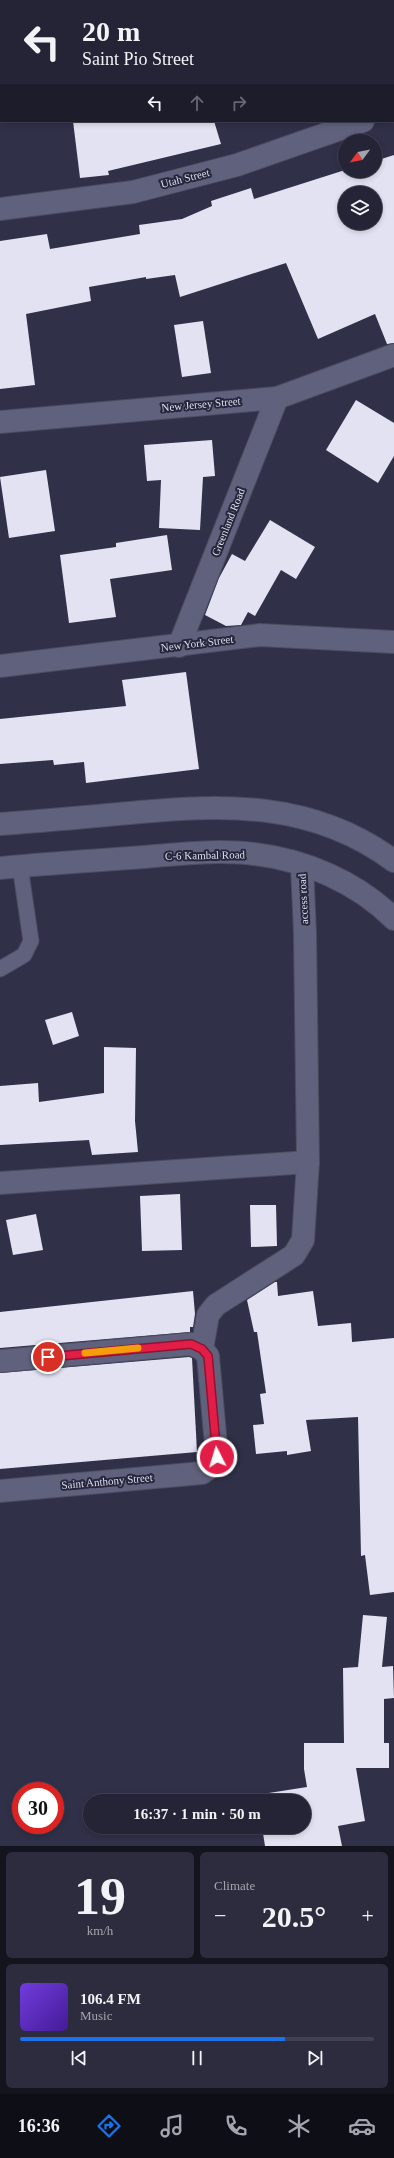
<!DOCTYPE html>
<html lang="en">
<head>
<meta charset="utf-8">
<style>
  body { margin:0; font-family:Georgia,serif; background:#2c2c3e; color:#f1f3f6; height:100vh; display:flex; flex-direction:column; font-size:15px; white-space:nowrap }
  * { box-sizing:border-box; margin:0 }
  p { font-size:13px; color:#a3a4ad }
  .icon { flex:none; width:22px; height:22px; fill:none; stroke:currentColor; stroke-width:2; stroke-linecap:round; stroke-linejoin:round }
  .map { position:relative; height:1846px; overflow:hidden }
  .panel { display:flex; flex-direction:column; gap:6px; padding:6px; background:#14141e; flex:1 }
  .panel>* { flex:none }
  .hud { position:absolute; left:0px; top:0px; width:394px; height:122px; box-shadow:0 2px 6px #0003,0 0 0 1px #414151; background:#242436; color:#f1f3f6; overflow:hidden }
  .needle { width:26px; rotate:238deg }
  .controls { position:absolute; left:338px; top:134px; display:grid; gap:8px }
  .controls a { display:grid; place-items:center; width:44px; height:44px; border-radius:50%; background:#242436; box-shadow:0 2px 6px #0003,0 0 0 1px #414151; font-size:20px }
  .speed { position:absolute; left:12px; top:1782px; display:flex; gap:8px; font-size:20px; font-weight:700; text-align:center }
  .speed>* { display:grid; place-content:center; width:52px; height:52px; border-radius:50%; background:#242436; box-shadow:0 2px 6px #0003,0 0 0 1px #414151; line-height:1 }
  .speed .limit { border:6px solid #d22; background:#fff; color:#111 }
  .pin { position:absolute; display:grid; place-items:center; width:34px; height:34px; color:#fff; margin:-17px; border:2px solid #fff; border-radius:50%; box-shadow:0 1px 4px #0007 }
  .me { position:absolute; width:44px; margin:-22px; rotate:355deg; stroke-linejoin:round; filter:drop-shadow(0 0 3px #0008) }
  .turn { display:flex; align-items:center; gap:14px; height:84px; padding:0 16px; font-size:18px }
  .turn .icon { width:52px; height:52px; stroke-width:2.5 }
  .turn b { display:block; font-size:28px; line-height:34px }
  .lanes { display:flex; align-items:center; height:38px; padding:0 16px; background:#0003; justify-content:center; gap:20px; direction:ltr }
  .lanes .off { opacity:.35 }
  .big { font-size:30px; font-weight:700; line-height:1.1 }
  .panel .tile { flex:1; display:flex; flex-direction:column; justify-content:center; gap:6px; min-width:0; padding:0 14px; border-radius:6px; background:#2c2c3e }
  .panel .dial { align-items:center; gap:0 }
  .dial b { font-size:52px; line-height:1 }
  .song { display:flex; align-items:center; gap:12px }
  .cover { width:48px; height:48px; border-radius:6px; background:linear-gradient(135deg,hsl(260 70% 55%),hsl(260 70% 35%)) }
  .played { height:4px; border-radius:2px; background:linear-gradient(90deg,#1a73e8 75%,#414151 75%) }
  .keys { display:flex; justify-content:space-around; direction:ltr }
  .heat { display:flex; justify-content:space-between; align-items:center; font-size:22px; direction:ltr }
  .panel .tiles { flex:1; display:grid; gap:6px; grid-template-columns:1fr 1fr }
  .tile:last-child { grid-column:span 2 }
  .trip { position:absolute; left:83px; top:1794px; width:228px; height:40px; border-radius:20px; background:#242436; box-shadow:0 2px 6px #0003,0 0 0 1px #414151; font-weight:700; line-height:40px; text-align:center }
  .menu { display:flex; height:64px; justify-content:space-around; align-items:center; background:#0e0e16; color:#a3a4ad }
  .menu .icon { width:28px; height:28px }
  .menu .current { color:#1a73e8 }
  .menu b { font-size:18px; color:#f1f3f6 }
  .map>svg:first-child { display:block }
  .building { fill:#e2e2f2; fill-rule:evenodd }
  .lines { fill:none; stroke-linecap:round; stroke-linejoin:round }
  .service-casing { stroke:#4b4c5f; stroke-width:17 }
  .minor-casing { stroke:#4b4c5f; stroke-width:24 }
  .secondary-casing { stroke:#4b4c5f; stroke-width:24 }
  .service { stroke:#60617c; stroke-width:15 }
  .minor { stroke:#60617c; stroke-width:22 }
  .secondary { stroke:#60617c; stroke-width:22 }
  .route-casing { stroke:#92132f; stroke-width:10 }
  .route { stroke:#e11d48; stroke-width:7 }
  .slow { stroke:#f59e0b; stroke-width:7 }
  .labels { text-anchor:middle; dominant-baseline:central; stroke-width:4; stroke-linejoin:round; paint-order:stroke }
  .street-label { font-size:11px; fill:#dedfee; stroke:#26263d }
</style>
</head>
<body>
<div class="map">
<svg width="394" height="1846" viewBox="0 0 394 1846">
  <rect width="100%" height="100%" fill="#303048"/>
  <g class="building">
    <path d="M73,121H214L221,144L108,171L109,175L80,178Z"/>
    <path d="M394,155V343L387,344L375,314L318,339L286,263L180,297L175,275L146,279V277L89,287L91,301L26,314L35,385L0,389V241L47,234L50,249L140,234L139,225L182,219L212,206L211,201L251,188L254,199L345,170L375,171V161ZM345,193H375V223H345Z"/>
    <path d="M203,321L211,373L182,377L174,325Z"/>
    <path d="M356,400L394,423V456L378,483L326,450Z"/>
    <path d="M212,440L215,476L203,477L200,530L159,528L161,480L147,481L144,445Z"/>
    <path d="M46,470L55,531L9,538L0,477Z"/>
    <path d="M270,520L315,547L296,579L281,570L255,616L248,612L241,625L226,626L205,615L219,578L232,554L245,561Z"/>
    <path d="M167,535L172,570L110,579L116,617L69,623L60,555L116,547V543Z"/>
    <path d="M186,672L199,769L86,783L84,762L54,765L53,760L0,764V719L126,706L122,680Z"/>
    <path d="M72,1012L79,1036L53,1045L45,1020Z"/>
    <path d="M104,1047L136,1048L135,1121L138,1152L92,1155L89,1140L0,1145V1086L38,1083L39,1102L104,1093Z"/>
    <path d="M180,1194L182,1250L142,1251L140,1196Z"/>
    <path d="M250,1205H276L277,1246L251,1247Z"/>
    <path d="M36,1214L43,1250L13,1255L6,1220Z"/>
    <path d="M275,1282H277L278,1296L313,1291L318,1326L351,1323L352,1342L394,1338V1592L370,1595L365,1555L361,1556L358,1417L306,1420L311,1451L287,1455V1451L256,1454L253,1425L264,1424L260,1394L266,1393L257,1332H254L247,1300Z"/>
    <path d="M193,1291L195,1314L193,1327H190V1332L0,1348V1312Z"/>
    <path d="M189,1357L192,1358L197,1452L0,1469V1373Z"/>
    <path d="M363,1615L387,1617L382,1667L393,1666L394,1698L384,1699V1743H389V1768H356L365,1821L338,1826L342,1846H265L262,1827H304V1801H257L256,1795L307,1787L304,1769V1743H344L343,1668L358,1667Z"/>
  </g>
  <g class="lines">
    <defs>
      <path id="service" d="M0,969L24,955L31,941L20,866"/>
      <g id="minor">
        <path d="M393,111L394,110"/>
        <path d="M0,209L133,192L237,165L363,121"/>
        <path d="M0,422L277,398L394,355"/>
        <path d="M179,646L277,398"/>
        <path d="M0,666L260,635L394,642"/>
        <path d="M0,1183L308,1162"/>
        <path d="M202,1349L208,1315L216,1305L294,1255L303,1240L308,1162L305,934L302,865"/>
        <path d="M0,1361L191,1344L202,1349L208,1356L217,1457L213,1465L202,1473L0,1491"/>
      </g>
      <g id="secondary">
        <path d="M0,824C43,821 87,817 130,813C226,804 313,801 394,861"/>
        <path d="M0,868C43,864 87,861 130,858C170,855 214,849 254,854C305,860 357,882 394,919"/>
      </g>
    </defs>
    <use href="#service" class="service-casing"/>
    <use href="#minor" class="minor-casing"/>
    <use href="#secondary" class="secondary-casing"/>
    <use href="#service" class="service"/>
    <use href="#minor" class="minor"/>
    <use href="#secondary" class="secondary"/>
  </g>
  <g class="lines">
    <defs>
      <path id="route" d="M48,1357L191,1344L202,1349L208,1356L217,1457"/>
    </defs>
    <use href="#route" class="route-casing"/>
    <use href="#route" class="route"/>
    <path class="slow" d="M85,1353L138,1348"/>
  </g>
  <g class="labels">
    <g class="street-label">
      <text transform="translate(185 178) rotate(-14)">Utah Street</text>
      <text transform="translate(201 404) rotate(-5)">New Jersey Street</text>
      <text transform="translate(228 522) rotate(-68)">Greenland Road</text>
      <text transform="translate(197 643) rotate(-7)">New York Street</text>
      <text transform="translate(205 855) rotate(-1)">C-6 Kambal Road</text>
      <text transform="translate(303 899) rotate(-93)">access road</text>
      <text transform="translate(107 1481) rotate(-5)">Saint Anthony Street</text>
    </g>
  </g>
</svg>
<div class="controls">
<a><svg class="needle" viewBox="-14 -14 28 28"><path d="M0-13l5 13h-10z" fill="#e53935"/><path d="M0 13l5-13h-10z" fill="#a3a4ad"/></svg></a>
<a><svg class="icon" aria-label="layers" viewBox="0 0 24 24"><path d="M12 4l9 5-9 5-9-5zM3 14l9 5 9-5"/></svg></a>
</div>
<div class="speed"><div class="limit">30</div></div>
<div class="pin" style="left:48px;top:1357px;background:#d93025"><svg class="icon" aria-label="arrive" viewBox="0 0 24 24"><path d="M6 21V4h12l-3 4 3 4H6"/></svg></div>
<svg class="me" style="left:217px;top:1457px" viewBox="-20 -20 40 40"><circle r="17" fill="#e11d48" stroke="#fff" stroke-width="3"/><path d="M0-11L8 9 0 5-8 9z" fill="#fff"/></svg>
<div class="trip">16:37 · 1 min · 50 m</div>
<div class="hud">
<div class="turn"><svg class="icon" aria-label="left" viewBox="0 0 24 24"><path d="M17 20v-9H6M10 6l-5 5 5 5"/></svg><div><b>20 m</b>Saint Pio Street</div></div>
<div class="lanes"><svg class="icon" aria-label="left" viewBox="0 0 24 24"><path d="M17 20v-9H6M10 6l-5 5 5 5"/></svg><svg class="icon off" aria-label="ahead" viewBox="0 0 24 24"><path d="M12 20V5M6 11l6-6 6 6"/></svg><svg class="icon off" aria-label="right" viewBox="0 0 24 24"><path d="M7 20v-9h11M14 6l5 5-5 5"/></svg></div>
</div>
</div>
<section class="panel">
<div class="tiles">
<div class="tile dial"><b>19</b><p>km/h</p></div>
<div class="tile"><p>Climate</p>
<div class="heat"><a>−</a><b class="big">20.5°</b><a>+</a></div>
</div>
<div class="tile">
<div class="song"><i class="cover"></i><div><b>106.4 FM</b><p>Music</p></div></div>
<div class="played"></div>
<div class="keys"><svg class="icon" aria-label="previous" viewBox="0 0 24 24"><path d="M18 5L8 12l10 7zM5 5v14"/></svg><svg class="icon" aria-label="pause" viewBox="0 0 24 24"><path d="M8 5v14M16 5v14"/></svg><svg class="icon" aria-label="next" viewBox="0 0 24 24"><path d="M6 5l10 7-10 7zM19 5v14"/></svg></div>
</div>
</div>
</section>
<nav class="menu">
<b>16:36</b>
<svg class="icon current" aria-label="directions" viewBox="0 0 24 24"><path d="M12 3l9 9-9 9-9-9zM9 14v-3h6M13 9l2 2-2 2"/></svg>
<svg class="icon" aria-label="music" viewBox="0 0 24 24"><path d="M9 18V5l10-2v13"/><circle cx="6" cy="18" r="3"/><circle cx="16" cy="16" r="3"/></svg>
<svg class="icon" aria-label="phone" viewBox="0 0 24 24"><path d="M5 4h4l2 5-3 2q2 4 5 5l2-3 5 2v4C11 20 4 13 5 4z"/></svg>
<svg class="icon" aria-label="climate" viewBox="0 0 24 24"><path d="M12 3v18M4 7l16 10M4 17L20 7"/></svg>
<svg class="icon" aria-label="car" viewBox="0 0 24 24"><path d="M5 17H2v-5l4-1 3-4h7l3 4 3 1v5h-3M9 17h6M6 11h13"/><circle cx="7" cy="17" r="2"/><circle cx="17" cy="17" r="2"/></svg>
</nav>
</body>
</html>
